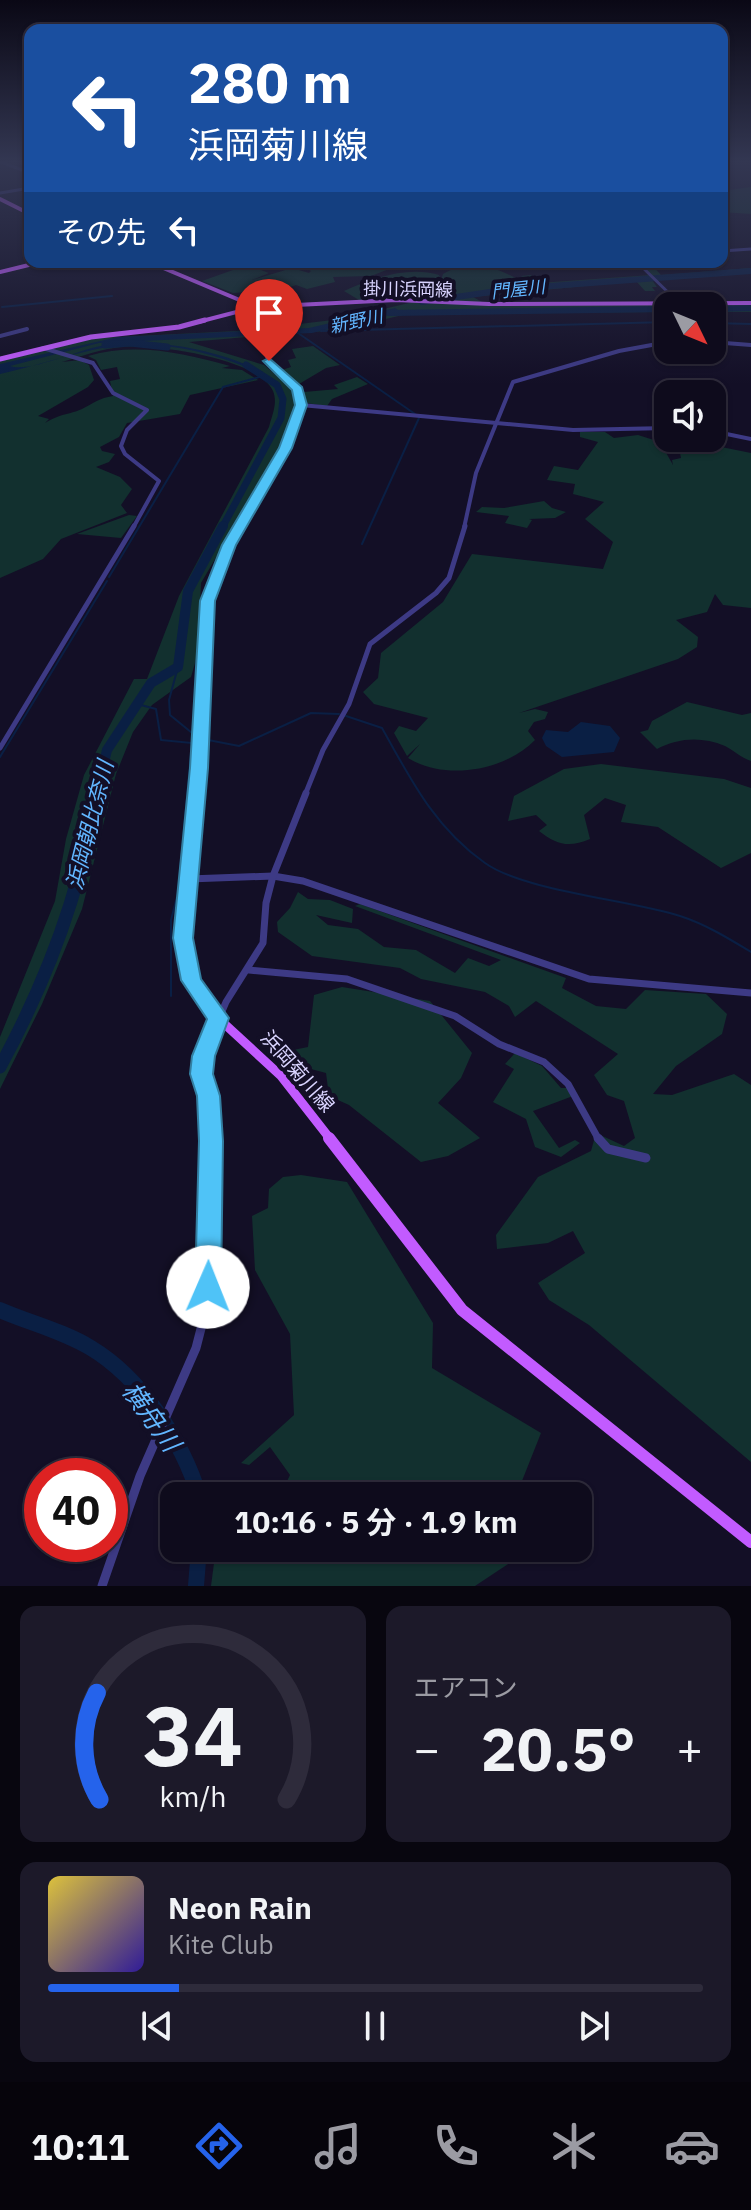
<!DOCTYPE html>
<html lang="ja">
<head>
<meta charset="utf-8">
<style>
  body { margin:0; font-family:"IBM Plex Sans","Noto Sans JP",sans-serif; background:#1c1929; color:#f1f3f6; height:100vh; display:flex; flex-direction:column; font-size:30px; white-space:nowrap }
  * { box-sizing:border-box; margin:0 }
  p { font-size:26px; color:#9b9ba3 }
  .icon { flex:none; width:44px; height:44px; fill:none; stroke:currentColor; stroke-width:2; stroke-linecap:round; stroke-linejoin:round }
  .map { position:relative; height:1586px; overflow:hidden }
  .panel { display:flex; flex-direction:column; gap:20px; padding:20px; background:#08060f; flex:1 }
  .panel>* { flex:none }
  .hud { position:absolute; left:24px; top:24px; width:704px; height:244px; border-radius:16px; box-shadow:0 2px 6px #0004,0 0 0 2px #2e2b3b; background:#1a4fa0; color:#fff; overflow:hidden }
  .needle { width:52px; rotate:133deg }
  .buttons { position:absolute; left:654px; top:292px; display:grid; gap:16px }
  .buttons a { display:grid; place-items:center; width:72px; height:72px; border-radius:16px; background:#0e0b1c; box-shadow:0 2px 6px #0004,0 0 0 2px #2e2b3b; font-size:40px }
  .speed { position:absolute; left:24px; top:1458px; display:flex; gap:16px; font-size:40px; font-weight:700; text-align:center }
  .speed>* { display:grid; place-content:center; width:104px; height:104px; border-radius:50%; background:#0e0b1c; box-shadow:0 2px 6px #0004,0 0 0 2px #2e2b3b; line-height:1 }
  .speed .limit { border:12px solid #d22; background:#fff; color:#111 }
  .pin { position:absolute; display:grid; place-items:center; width:68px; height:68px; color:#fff; margin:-82px -34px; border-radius:50% 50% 50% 0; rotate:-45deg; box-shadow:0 0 8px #0007 }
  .pin .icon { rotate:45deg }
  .me { position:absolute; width:88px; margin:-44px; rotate:1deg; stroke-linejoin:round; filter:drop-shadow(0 0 6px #0008) }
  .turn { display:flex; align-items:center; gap:28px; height:168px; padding:0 32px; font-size:36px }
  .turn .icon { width:104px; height:104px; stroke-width:2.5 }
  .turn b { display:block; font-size:56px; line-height:68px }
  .then { display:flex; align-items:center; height:76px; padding:0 32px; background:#0003; gap:16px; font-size:30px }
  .big { font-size:60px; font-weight:700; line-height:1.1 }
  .panel .card { flex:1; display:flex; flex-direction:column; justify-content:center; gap:12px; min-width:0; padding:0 28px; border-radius:16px; background:#1c1929 }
  .panel .dial { align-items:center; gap:0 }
  .dial svg { height:208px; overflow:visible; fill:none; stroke:#2e2b3b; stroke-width:7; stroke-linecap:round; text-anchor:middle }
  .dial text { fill:#f1f3f6; stroke:none }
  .song { display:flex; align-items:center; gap:24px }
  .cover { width:96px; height:96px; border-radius:12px; background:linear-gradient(135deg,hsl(50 70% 55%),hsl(250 70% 35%)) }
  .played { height:8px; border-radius:4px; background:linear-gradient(90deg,#2563eb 20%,#2e2b3b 20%) }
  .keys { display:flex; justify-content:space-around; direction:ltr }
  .heat { display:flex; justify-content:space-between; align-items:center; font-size:44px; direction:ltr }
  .panel .tiles { flex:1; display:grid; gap:20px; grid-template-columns:1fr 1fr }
  .card:last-child { grid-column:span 2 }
  .trip { position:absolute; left:160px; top:1482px; width:432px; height:80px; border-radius:16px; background:#0e0b1c; box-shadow:0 2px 6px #0004,0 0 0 2px #2e2b3b; font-weight:700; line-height:80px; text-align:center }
  .menu { display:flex; height:128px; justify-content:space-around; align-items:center; background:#06040b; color:#9b9ba3 }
  .menu .icon { width:56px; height:56px }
  .menu .active { color:#2563eb }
  .menu b { font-size:36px; color:#f1f3f6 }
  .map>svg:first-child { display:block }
  .green { fill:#12302f }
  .water { fill:#0a1f44 }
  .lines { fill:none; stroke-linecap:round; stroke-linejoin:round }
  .stream { stroke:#0a1f44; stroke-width:2 }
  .river-far4 { stroke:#0a1f44; stroke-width:6 }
  .river-far3 { stroke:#0a1f44; stroke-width:7 }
  .river-far2 { stroke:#0a1f44; stroke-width:10 }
  .river-far1 { stroke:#0a1f44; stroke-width:13 }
  .river { stroke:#0a1f44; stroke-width:16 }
  .minor-far4 { stroke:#3d3a85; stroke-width:3 }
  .minor-far3 { stroke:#3d3a85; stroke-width:4 }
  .minor-far2 { stroke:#3d3a85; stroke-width:5 }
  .minor-far1 { stroke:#3d3a85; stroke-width:7 }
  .minor { stroke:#3d3a85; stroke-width:9 }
  .major-far4 { stroke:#c25bff; stroke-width:4 }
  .major-far3 { stroke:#c25bff; stroke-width:5 }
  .major-far2 { stroke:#c25bff; stroke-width:7 }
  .major-far1 { stroke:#c25bff; stroke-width:9 }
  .major { stroke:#c25bff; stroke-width:12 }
  .route { fill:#4fc3f7; stroke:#337fa1; stroke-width:2 }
  .labels { text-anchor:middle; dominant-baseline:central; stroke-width:8; stroke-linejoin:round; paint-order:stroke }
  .far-street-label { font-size:18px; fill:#d9d4ff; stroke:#130f26 }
  .far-water-label { font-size:18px; font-style:italic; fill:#62b6ff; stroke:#130f26 }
  .street-label { font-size:20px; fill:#d9d4ff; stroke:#130f26 }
  .water-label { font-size:22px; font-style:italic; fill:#62b6ff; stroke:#130f26 }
  .near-water-label { font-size:26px; font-style:italic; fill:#62b6ff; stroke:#130f26 }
</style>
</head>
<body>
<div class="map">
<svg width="751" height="1586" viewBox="0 0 751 1586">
  <rect width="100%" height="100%" fill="#130f26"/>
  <g class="green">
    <path d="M751,187V214L722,212V191Z"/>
    <path d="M317,262H381L394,267L371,276L333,277L335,282L307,289L296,285L281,290L233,293L202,281L247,265L269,273L252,280L292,268L309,273L311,271L303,266Z"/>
    <path d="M638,262H649L661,275L751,268V273L652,280L657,287H652L655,291H645L636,281L473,297L484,303L432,304L751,305V312H712V306H668V312L407,314L356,326L357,329L268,335L266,328L341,319L409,303L417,299L359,300L344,291C373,278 408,266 439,275L441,280L443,274C473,257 491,266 520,280L516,286L534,284L521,276L531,275L539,283L651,275Z"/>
    <path d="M256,330L258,336L189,342L264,365L295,391L298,406L288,435L201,583L198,653L191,677L152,705L133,732L116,774L82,909L42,1004L0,1089V1037L55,901L66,839L84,775L134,679H147L179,596L269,427C272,415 278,403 273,391C258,358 155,344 122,347C101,349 82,356 62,362L80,360L89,365L94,380L88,387L38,416L49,419L45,423C62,413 68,415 82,409C94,403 99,398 113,396L110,381L120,379L117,367L101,370L96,360L88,356C136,342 183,353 230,366L222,368L242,370L258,380L190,395L180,414L127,423L119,437L100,447L102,451L115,454L109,462L96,467L120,477L132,489L121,505L127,513L61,539L43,559L0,578V361L96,338Z"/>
    <path d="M313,346L340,365L326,368L299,384L282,370L291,367L288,360L296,358L292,349Z"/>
    <path d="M357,377L368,384L332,399L327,406L306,403L304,392L338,389L334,385Z"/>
    <path d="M580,432H605L614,438L638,435L660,442L673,465L672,460L681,458L677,438L751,453V608L723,605L715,594L707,612L676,620L698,637L697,647L678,659L519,713L535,709L548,712L545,719L534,722L528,731L535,740C505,771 445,781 408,758L420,744L407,756L394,733L399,726L416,731L428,718L374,704L363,692L378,678L381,653L443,602L472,554L603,569L613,542L585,519L604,502L573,494L575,484L547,480L554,466L578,470L598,442L580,437Z"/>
    <path d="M544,501L552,508L566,512L555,518L529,519L532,520L527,528L505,523L509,516L476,512L482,507L504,508Z"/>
    <path d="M129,515L137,516L121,538L77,534Z"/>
    <path d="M687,702L742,715L751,713V761C741,758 732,749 725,746C701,736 678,738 657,749L640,732L648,730L652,721Z"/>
    <path d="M601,764L724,779L751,788V853L721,868L658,827L621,822L626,805L605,798L584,815L590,839C569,848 557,845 539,831L547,825L536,815L508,821L514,796L564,769Z"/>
    <path d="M298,892L308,899L330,900L353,909L352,923L316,915L328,925L358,929L384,947L416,950L455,973L468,958L489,966L501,960L355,906L360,904L566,978L562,988L596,1006L626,1009L645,990L706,994L727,1014L722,1034L676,1066L653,1094L672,1095L734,1074L751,1085V1462L589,1325L549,1300L538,1283L585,1253L573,1231L548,1243L497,1249L496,1235L538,1177L591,1151L596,1133L624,1146L635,1138L624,1101L607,1095L594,1075L618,1054L536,1001L515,1017L509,1006L485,992L421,979L400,968L312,956L278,932L277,922L290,908Z"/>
    <path d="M342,987L430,1001L472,1053L461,1078L438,1103L480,1138L448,1156L421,1162L349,1105L329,1096L326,1073L296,1065L293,1050L308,1047L314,995Z"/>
    <path d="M515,1053L542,1066L561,1088H569L573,1096L533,1111L559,1148L575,1140L580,1143L561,1157L535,1147L526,1119L493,1102L514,1069L505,1064Z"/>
    <path d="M301,1175L347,1182L433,1323L432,1368L541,1433L516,1496H280L290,1475L270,1447L249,1465L241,1463L294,1415L290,1334L255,1270L252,1216L268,1208L269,1189L283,1177Z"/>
    <path d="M216,1548H516L517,1558L475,1586H211Z"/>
  </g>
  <g class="water">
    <path d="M395,308L401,312L312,333L99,343L10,366C30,373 82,348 106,345C157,338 216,349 263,372L259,373C214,352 157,339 108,347C72,353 36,366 0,374V364L118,337L309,328Z"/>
    <path d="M581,722L610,726L620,738L614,752L562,757L546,746L542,738L546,730L568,732Z"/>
  </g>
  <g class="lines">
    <g class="stream">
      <path d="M2,307L112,296"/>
      <path d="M712,323L751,324"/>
      <path d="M321,331L668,322"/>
      <path d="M298,333L415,414"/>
      <path d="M362,544L419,418"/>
      <path d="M109,577L223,387L263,376"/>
      <path d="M178,667L169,700L170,715L197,737"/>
      <path d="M137,704L156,709L161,740L192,743L178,893L171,920V996"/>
      <path d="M346,716L382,728C411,780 435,828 485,863C524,891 630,900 680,916C705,924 728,938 751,952"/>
      <path d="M203,739L239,746L311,713L339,714"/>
      <path d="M0,757L107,581"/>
    </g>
    <g class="river-far4">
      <path d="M422,302L511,289L751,271"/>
      <path d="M712,309L751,308"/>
      <path d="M389,313L668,309"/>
    </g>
    <g class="river-far3">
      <path d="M105,345L130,343L167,347"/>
      <path d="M222,528L281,418L283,399L277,385L246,365"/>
    </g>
    <path class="river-far2" d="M96,795L107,750L151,683L178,667L188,591L223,526"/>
    <path class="river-far1" d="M0,1067C46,982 82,889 96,793"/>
    <g class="river">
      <path d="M0,1310C30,1323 63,1331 91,1348C141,1378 183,1442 199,1496"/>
      <path d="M196,1586L199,1548"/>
    </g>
    <g class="minor-far4">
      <path d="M1,162L30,173"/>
      <path d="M0,193L30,188"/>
      <path d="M722,251L751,249"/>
      <path d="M637,262L682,306"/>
      <path d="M498,266L563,262"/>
    </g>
    <g class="minor-far3">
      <path d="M0,336L27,329"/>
      <path d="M712,342L751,345"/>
      <path d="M43,348L93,363L113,393L147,410L127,430L121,446L125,454L159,481L133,528"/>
      <path d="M301,405L573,430L668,428"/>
      <path d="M712,431L751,439"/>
      <path d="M464,528L476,473L513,382L619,351L668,342"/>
    </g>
    <g class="minor-far2">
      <path d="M0,748L134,526"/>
      <path d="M305,795L323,750L349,704L370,644L436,593L449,578L465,526"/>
    </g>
    <g class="minor-far1">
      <path d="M189,879L273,876L303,881L589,979L751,993"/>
      <path d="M249,970L347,979L455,1016L499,1044L544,1062L568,1084L599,1140"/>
      <path d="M211,1140L208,1096L201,1074L203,1056L226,1002L263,943L266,903L273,876L306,793"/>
    </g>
    <g class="minor">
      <path d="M598,1138L608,1149L646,1158"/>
      <path d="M102,1586L140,1476L196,1348L204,1317L211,1138"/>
    </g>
    <g class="major-far4">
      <path d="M0,199L30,214"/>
      <path d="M149,262L256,307"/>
      <path d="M0,272L41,262"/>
      <path d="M256,307L260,322"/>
      <path d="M198,322L256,307L396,300L489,304L751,303"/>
    </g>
    <g class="major-far3">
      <path d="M0,359L91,337L179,327L205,320"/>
      <path d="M239,528L285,448L301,405L298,389L269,361L259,320"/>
    </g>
    <path class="major-far2" d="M196,795L208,601L240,526"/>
    <path class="major-far1" d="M197,793L183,938L191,980L218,1018L281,1076L331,1140"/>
    <path class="major" d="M329,1138L462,1310L751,1542"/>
  </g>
  <linearGradient id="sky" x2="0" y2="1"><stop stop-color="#0a0815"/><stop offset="0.42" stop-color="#333752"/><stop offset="1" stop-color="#333752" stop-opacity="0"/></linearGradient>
  <rect width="751" height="384" fill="url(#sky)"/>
  <path class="route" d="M269,358L302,387L307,405L292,448L236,545L215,601L208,768L193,938L201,979L229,1018L215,1056L213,1074L220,1096L223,1141L221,1287L217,1295L208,1298L199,1295L195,1287L199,1141L197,1096L190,1074L192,1056L207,1019L181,980L173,938L190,768L200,601L222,545L279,448L295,405L292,390L263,361Z"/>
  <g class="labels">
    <g class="far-street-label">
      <text transform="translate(408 289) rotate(1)">掛川浜岡線</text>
    </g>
    <g class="far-water-label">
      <text transform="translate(518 289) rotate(-6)">門屋川</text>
      <text transform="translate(356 321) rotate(-12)">新野川</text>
    </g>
    <g class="street-label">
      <text transform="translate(298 1071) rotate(49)">浜岡菊川線</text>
    </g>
    <g class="water-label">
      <text transform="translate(89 825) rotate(-76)">浜岡朝比奈川</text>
    </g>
    <g class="near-water-label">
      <text transform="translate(152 1416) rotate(54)">横舟川</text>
    </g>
  </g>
</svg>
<div class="buttons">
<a><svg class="needle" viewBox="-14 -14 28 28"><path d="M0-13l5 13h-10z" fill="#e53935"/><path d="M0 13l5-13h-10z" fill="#9b9ba3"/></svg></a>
<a><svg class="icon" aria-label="sound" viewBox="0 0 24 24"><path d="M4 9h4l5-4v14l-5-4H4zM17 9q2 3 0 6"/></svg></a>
</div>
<div class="speed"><div class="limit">40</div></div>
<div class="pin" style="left:269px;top:361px;background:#d93025"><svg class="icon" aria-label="arrive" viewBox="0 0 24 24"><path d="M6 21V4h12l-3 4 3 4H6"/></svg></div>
<svg class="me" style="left:208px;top:1287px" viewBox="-20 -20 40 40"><circle r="19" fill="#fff"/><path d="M0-13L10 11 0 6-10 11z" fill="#4fc3f7"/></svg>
<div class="trip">10:16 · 5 分 · 1.9 km</div>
<div class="hud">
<div class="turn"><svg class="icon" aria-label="left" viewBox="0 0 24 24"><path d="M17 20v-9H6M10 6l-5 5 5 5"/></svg><div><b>280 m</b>浜岡菊川線</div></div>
<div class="then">その先<svg class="icon" aria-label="left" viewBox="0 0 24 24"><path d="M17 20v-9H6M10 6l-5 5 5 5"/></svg></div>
</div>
</div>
<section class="panel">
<div class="tiles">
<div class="card dial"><svg viewBox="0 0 100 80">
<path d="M14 69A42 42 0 1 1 86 69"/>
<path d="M14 69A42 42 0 0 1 13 28" stroke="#2563eb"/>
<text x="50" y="56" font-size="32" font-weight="700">34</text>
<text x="50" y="72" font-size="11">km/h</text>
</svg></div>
<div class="card"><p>エアコン</p>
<div class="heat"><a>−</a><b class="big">20.5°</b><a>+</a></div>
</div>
<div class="card">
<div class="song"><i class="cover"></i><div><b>Neon Rain</b><p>Kite Club</p></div></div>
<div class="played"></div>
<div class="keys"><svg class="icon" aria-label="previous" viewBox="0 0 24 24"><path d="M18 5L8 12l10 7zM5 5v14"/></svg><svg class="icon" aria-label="pause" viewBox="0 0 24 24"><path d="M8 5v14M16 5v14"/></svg><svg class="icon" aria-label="next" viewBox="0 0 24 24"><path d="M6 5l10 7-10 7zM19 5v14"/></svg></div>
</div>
</div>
</section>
<nav class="menu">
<b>10:11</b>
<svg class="icon active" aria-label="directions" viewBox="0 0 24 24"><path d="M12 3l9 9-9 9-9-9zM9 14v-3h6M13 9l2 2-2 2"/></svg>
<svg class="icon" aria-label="music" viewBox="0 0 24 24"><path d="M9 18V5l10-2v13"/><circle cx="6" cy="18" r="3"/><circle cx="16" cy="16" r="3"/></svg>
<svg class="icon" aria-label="phone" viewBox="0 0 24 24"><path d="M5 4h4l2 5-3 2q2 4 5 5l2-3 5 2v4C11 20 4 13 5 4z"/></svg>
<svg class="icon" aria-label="climate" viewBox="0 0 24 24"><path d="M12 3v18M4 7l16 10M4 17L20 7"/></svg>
<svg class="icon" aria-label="car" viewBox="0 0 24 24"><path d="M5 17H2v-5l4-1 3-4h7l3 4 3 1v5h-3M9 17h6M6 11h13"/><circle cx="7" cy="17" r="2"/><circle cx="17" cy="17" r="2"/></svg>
</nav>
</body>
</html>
